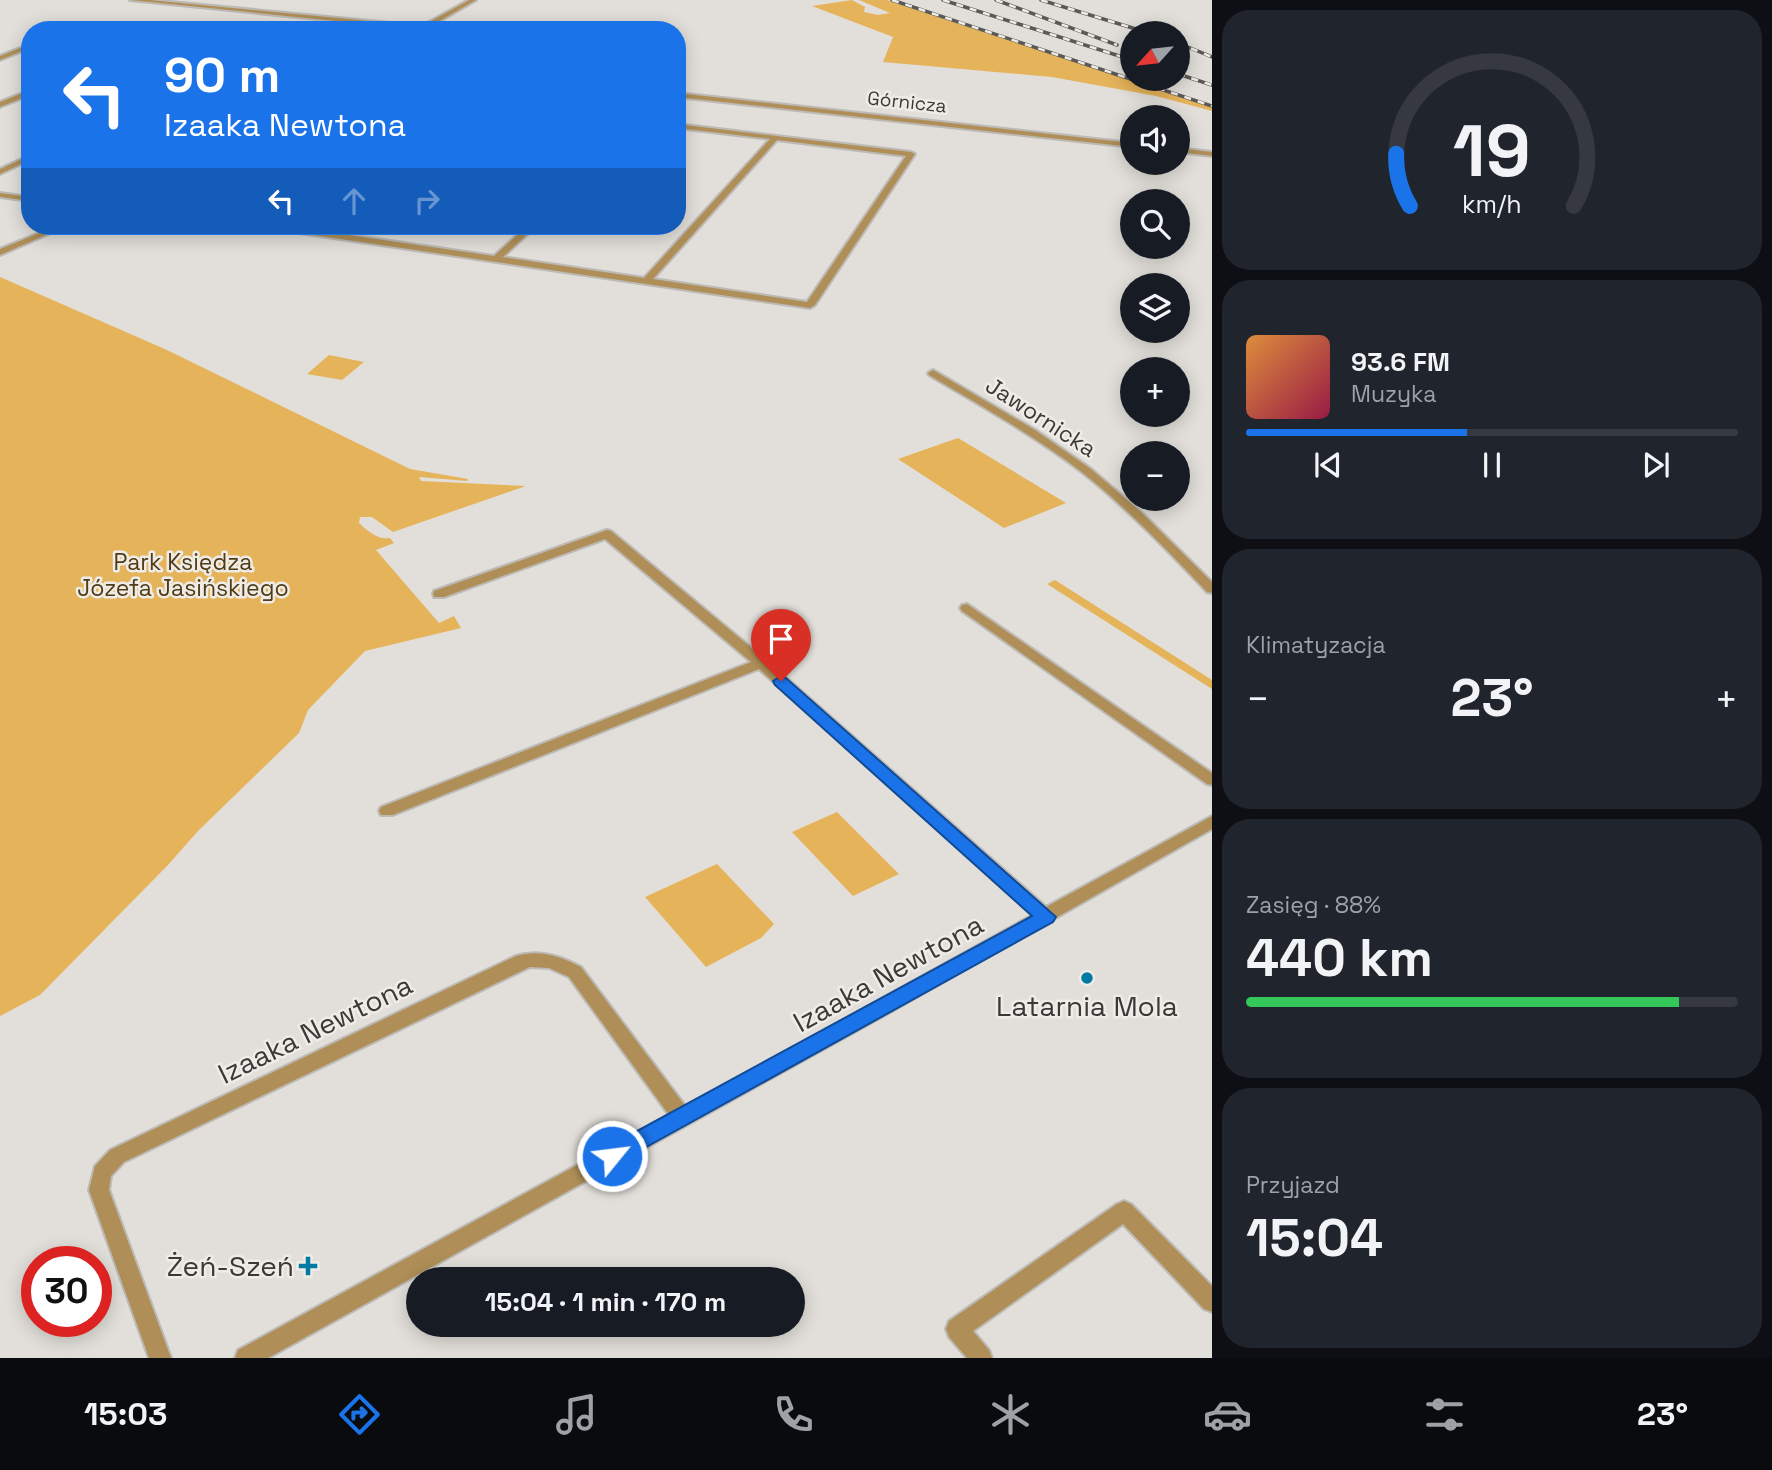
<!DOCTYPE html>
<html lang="pl">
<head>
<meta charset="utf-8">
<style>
  body { margin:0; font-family:"Space Grotesk",sans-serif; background:#20242c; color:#f1f3f6; height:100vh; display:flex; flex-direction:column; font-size:26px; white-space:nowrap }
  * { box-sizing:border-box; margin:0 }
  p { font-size:23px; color:#9ea1a6 }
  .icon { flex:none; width:38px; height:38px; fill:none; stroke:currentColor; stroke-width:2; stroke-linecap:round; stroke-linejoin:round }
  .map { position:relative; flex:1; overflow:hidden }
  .sheet { display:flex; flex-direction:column; gap:10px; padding:10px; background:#0d0f14; width:560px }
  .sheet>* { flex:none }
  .guide { position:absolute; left:21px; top:21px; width:665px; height:214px; border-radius:28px; box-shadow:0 4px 18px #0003; background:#1a73e8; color:#fff; overflow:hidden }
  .needle { width:46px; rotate:243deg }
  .controls { position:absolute; left:1120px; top:21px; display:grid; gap:14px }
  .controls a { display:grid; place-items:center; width:70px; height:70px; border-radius:50%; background:#171b24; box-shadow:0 4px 18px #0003; font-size:35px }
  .speed { position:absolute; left:21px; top:1246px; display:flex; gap:14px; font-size:35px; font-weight:700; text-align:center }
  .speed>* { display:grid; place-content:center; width:91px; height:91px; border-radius:50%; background:#171b24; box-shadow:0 4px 18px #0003; line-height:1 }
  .speed .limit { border:10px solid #d22; background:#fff; color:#111 }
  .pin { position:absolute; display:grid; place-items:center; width:60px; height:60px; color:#fff; margin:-72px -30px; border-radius:50% 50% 50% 0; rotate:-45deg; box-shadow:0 0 7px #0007 }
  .pin .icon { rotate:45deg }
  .me { position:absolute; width:77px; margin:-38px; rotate:61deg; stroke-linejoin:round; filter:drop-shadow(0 0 5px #0008) }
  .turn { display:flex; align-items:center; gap:24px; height:147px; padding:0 28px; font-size:32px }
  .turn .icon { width:91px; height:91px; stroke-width:2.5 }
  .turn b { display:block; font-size:49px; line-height:60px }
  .lanes { display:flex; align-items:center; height:66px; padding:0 28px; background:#0003; justify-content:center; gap:35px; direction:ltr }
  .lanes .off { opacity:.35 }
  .big { font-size:52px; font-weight:700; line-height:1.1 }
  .sheet .tile { flex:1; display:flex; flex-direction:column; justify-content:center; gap:10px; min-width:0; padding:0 24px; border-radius:28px; background:#20242c }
  .sheet .dial { align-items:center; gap:0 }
  .dial svg { height:182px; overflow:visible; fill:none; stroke:#363941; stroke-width:7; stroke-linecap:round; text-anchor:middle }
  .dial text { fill:#f1f3f6; stroke:none }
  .song { display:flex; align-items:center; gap:21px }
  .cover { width:84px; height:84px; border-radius:10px; background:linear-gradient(135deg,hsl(30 70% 55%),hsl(340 70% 35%)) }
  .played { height:7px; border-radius:4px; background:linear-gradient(90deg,#1a73e8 45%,#363941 45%) }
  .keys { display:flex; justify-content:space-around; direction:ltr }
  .heat { display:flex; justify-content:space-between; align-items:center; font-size:38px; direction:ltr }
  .charge { height:10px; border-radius:5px; background:linear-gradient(90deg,#34c759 88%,#363941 0) }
  .trip { position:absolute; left:406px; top:1267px; width:399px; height:70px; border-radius:35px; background:#171b24; box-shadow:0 4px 18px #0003; font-weight:700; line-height:70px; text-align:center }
  .menu { display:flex; height:112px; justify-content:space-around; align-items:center; background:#090b0e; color:#9ea1a6 }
  .menu .icon { width:49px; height:49px }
  .menu .active { color:#1a73e8 }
  .menu b { font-size:32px; color:#f1f3f6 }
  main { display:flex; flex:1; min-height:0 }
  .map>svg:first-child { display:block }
  .green { fill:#e5b35a }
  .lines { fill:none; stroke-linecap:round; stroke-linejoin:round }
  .minor-casing { stroke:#bdbab6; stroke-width:4 }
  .minor { fill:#af8f57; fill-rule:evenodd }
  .rail-casing { stroke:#5b5957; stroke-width:3.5 }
  .rail { stroke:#efece7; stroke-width:2.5; stroke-dasharray:7; stroke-linecap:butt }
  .route { fill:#1a73e8; stroke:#114b97; stroke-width:2 }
  .poi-dot { fill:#007aa2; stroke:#efece7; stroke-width:2.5 }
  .labels { text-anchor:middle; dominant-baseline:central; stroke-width:5; stroke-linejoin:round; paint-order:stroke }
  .far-street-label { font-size:19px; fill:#3a3937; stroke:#efece7 }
  .street-label { font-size:23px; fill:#3a3937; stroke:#efece7 }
  .park-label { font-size:23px; fill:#503b14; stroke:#efece7 }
  .near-street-label { font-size:28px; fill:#3a3937; stroke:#efece7 }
  .near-poi-label { font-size:28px; fill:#3a3937; stroke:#efece7 }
</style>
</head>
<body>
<main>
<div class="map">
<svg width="1212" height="1358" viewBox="0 0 1212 1358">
  <rect width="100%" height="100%" fill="#e2dfda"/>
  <g class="green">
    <path d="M852,0L865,7L864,12L878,15L890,13L859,0H887L1212,107V111L1156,96L1052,77L883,62L893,37L812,6Z"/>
    <path d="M0,277L167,350L410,469L468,479L467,481L419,477L421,481L526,486L393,532L372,517H360L359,523C368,531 377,540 390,538L394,543L376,550L439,623L454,616L461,628L365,651L308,710L299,733L198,831L168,865L40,995L0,1016Z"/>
    <path d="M329,355L364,362L342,380L307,374Z"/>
    <path d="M958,438L1066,503L1004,528L898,459Z"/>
    <path d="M1055,580L1212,680V689L1047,584Z"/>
    <path d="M837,812L899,874L853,896L792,832Z"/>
    <path d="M717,864L774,924L761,938L706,967L645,897Z"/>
  </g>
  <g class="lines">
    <defs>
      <g id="minor">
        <path d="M130,0H150L422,26L469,0H476L424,30Z"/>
        <path d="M30,44V48L0,60V56Z"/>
        <path d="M30,90V95L0,107V102Z"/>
        <path d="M677,93L1132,143V147L677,97Z"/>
        <path d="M677,124L911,152L915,154L815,305L810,308L272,229L268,226H287L494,256L527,226H536L503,257L644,278L770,139L677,128ZM777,140L906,156L807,302L653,279Z"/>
        <path d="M1178,148L1212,152V156L1178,152Z"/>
        <path d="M30,155V160L0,174V169Z"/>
        <path d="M0,193L30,197V201L0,197Z"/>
        <path d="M56,226H67L0,255V249Z"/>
        <path d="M933,370L1035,430L1091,469L1140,511L1212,582V593L1207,592C1168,551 1128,509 1083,473C1035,436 981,406 929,375L928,373Z"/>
        <path d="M607,530L611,531L766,660L1046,907L1212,816V829L883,1016L268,1358H235L238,1350L669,1115L569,977L549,968L530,967L124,1162L111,1176L109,1190L171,1358H149L89,1190L95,1166L110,1150L516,956C538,949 561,956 581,967L686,1107L1033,915L759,669L393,815H381L379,811L381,807L751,662L605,539L444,597H434L433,594L434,591Z"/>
        <path d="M967,604L1212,773V785L1207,784L962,611L960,608L962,605Z"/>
        <path d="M1124,1201L1131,1204L1212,1286V1312L1204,1309L1123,1224L973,1331L989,1350L992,1358H967L949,1337L946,1329L949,1321L1117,1204Z"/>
      </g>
    </defs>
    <use href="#minor" class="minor-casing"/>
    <use href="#minor" class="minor"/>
    <defs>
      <g id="rail">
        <path d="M892,0L1212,106"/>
        <path d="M943,0L1132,60"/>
        <path d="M996,0L1117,45"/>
        <path d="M1041,0L1149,33"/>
        <path d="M1178,43L1212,57"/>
        <path d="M1178,74L1212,85"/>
      </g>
    </defs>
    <use href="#rail" class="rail-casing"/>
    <use href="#rail" class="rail"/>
  </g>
  <path class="route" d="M781,676L786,678L1056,917L1053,922L612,1166L604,1163L600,1156L604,1149L1032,916L775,685L773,681Z"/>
  <g class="poi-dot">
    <circle cx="1087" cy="978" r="7"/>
    <path d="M304.5 1255.5h7v7h7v7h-7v7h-7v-7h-7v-7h7z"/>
  </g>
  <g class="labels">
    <g class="far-street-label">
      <text transform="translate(907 102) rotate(6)">Górnicza</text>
    </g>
    <g class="street-label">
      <text transform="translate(1041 417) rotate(33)">Jawornicka</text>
    </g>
    <g class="park-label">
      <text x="183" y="562">Park Księdza<tspan x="183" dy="26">Józefa Jasińskiego</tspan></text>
    </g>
    <g class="near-street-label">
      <text transform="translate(888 973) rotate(-29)">Izaaka Newtona</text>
      <text transform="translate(315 1029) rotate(-26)">Izaaka Newtona</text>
    </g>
    <g class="near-poi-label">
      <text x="1087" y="1006">Latarnia Mola</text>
      <text x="294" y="1266" text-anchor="end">Żeń-Szeń</text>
    </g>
  </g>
</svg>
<div class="controls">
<a><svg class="needle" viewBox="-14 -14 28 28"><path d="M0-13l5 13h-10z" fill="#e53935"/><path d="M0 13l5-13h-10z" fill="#9ea1a6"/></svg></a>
<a><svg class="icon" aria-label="sound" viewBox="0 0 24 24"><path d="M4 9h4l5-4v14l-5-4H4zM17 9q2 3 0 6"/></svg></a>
<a><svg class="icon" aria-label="search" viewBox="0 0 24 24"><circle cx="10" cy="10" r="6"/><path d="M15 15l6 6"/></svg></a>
<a><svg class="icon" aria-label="layers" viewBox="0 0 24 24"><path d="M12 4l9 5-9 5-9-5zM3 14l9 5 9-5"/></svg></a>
<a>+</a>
<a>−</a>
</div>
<div class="speed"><div class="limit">30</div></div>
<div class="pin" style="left:781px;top:681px;background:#d93025"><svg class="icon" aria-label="arrive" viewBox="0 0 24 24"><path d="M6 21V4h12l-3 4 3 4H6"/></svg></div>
<svg class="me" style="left:612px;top:1156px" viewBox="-20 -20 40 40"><circle r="17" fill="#1a73e8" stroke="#fff" stroke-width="3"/><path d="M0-11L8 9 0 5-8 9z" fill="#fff"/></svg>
<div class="trip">15:04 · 1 min · 170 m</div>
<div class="guide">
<div class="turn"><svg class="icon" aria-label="left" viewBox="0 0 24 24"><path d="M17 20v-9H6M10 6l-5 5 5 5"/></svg><div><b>90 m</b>Izaaka Newtona</div></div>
<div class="lanes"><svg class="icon" aria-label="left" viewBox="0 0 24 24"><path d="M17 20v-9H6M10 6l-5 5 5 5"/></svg><svg class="icon off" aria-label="ahead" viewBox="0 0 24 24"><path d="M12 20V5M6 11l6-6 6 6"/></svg><svg class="icon off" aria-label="right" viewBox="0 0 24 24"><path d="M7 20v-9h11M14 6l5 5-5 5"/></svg></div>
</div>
</div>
<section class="sheet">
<div class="tile dial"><svg viewBox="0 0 100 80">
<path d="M14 69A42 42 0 1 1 86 69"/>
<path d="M14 69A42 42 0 0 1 8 46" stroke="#1a73e8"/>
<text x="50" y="56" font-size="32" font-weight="700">19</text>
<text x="50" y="72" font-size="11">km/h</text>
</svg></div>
<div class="tile">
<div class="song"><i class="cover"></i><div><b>93.6 FM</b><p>Muzyka</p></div></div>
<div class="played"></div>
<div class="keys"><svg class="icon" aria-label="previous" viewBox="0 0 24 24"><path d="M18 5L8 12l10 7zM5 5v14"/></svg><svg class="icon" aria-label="pause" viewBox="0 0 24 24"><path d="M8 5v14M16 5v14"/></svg><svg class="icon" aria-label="next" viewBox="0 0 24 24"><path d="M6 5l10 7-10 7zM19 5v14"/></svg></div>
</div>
<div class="tile"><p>Klimatyzacja</p>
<div class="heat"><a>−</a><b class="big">23°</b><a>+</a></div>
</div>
<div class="tile"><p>Zasięg · 88%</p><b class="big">440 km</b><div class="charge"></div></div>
<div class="tile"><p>Przyjazd</p><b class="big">15:04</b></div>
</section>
</main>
<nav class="menu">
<b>15:03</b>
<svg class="icon active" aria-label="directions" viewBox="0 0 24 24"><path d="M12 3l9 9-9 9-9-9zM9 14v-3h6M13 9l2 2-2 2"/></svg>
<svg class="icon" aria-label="music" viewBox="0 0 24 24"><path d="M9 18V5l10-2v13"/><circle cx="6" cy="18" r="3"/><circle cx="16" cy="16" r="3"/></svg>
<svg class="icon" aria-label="phone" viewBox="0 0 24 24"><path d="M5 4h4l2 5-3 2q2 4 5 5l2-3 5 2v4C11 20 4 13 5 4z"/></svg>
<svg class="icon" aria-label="climate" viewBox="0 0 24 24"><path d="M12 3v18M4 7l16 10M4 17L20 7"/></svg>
<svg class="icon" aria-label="car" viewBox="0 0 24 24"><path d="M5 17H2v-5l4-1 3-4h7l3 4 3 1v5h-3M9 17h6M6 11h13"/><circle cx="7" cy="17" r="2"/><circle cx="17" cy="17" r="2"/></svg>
<svg class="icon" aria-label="filters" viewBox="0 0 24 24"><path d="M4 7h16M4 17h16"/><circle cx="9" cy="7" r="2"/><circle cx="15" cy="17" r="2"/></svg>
<b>23°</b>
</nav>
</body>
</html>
